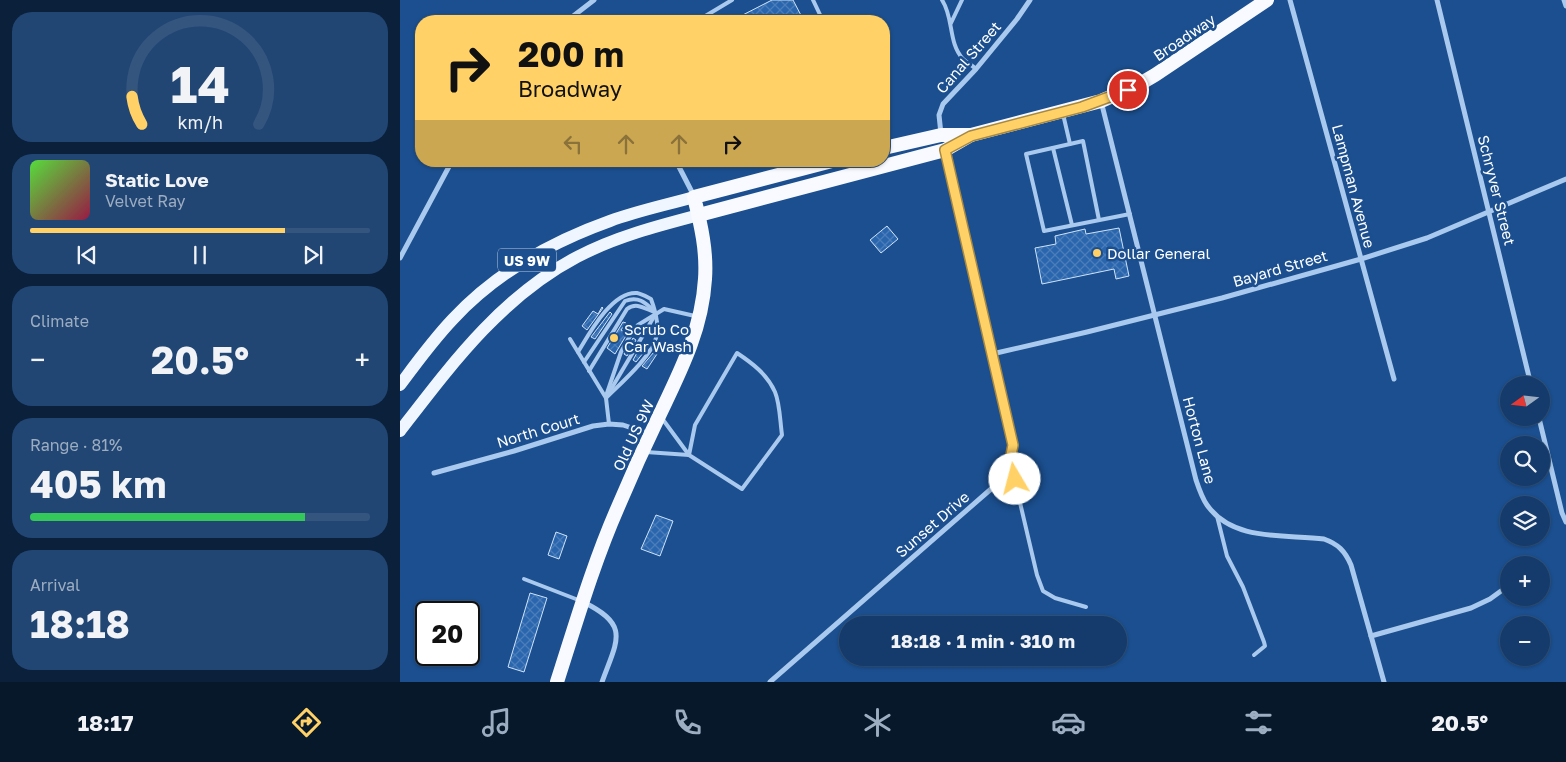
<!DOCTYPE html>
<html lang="en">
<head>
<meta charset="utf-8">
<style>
  body { margin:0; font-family:"Golos Text",sans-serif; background:#214673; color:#f1f3f6; height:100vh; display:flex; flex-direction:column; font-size:19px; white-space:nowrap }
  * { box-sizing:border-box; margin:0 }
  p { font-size:16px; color:#9dadc1 }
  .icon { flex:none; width:28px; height:28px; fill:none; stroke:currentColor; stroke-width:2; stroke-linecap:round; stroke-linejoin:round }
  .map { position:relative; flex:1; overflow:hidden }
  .sheet { display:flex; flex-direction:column; gap:12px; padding:12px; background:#0b203b; width:400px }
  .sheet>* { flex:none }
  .guide { position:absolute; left:15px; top:15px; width:475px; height:152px; border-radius:20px; box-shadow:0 1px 4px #0004,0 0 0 1px #33557e; background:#ffd166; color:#111; overflow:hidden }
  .needle { width:32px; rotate:255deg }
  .buttons { position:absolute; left:1100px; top:376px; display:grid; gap:10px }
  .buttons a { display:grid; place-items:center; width:50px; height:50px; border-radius:50%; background:#143b6b; box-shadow:0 1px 4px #0004,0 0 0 1px #33557e; font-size:25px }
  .speed { position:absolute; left:15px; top:601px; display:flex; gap:10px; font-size:25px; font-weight:700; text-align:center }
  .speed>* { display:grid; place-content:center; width:65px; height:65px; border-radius:50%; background:#143b6b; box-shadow:0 1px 4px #0004,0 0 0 1px #33557e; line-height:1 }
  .speed .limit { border:2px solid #111; border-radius:8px; background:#fff; color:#111 }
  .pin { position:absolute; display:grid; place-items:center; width:42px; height:42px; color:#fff; margin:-21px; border:2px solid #fff; border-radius:50%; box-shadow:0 1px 5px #0007 }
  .me { position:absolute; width:55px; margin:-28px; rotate:352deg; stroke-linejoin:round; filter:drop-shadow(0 0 4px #0008) }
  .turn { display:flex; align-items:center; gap:18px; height:105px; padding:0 20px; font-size:22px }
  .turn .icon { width:65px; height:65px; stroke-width:2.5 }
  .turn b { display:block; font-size:35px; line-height:42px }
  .lanes { display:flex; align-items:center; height:48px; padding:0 20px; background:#0003; justify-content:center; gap:25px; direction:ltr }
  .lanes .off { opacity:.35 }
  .big { font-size:38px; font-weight:700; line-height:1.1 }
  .sheet .widget { flex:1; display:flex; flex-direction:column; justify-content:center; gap:8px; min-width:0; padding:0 18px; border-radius:20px; background:#214673 }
  .sheet .dial { align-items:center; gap:0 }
  .dial svg { height:130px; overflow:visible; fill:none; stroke:#33557e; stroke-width:7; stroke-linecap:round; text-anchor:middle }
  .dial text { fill:#f1f3f6; stroke:none }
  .song { display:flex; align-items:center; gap:15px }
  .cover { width:60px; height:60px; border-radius:8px; background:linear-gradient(135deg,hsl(110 70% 55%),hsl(340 70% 35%)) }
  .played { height:5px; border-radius:2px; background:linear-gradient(90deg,#ffd166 75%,#33557e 75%) }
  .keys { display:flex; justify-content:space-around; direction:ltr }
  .heat { display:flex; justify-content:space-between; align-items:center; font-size:28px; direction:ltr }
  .charge { height:8px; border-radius:4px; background:linear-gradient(90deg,#34c759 81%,#33557e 0) }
  .trip { position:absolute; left:439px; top:616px; width:288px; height:50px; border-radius:25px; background:#143b6b; box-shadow:0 1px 4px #0004,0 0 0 1px #33557e; font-weight:700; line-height:50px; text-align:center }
  .tab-bar { display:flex; height:80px; justify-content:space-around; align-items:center; background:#08182b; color:#9dadc1 }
  .tab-bar .icon { width:35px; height:35px }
  .tab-bar .on { color:#ffd166 }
  .tab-bar b { font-size:22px; color:#f1f3f6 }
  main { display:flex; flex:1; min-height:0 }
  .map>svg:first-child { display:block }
  .building { fill:url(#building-cross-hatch); stroke:#cfe3fa }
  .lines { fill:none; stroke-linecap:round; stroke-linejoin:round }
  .service { stroke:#a9c9ee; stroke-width:4 }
  .minor { stroke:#a9c9ee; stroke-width:5 }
  .primary { stroke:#f0f6ff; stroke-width:12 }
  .trunk { stroke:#f8faff; stroke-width:14 }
  .route-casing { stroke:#a68842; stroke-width:12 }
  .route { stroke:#ffd166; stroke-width:9 }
  .poi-dot { fill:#ffd166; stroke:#1b4f8f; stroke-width:2 }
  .labels { text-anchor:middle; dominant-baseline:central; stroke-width:5; stroke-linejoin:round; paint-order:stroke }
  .shield { fill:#1b4f8f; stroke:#bbcadd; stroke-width:1 }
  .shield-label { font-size:14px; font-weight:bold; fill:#fff }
  .street-label { font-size:15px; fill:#fff; stroke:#1b4f8f }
  .poi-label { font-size:15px; fill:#fff; stroke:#1b4f8f; text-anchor:start }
</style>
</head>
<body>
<main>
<section class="sheet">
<div class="widget dial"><svg viewBox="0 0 100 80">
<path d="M14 69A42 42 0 1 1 86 69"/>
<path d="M14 69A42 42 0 0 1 8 52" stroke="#ffd166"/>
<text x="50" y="56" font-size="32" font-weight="700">14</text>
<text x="50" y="72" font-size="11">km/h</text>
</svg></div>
<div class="widget">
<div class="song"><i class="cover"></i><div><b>Static Love</b><p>Velvet Ray</p></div></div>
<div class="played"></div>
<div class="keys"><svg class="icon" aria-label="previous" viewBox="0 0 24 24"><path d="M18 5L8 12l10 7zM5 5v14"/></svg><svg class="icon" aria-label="pause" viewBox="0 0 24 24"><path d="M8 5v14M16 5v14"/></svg><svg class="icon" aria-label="next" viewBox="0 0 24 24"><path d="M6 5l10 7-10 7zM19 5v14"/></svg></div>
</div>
<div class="widget"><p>Climate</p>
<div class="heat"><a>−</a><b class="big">20.5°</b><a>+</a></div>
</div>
<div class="widget"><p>Range · 81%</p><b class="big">405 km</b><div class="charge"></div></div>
<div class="widget"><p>Arrival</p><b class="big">18:18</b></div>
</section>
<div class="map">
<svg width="1166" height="682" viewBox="0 0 1166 682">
  <defs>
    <pattern id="building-cross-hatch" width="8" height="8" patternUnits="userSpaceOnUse" patternTransform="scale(1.25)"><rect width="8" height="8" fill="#2a66ad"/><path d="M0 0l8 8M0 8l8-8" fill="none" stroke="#4a7db9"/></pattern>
  </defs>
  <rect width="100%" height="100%" fill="#1b4f8f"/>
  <g class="building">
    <path d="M372,0H393L404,21H331Z"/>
    <path d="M487,226L498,239L481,253L470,240Z"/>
    <path d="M719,228L729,276L716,279L714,269L642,284L635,248L656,244L655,236L685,229L686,234Z"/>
    <path d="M202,307L203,308L187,330L182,326L193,311L198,314Z"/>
    <path d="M210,312L212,314L195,339L191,337Z"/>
    <path d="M223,322L226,323L221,330L227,334L215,354L207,348Z"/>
    <path d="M233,338L236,340L227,356L224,354Z"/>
    <path d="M242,344L247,348L236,362L233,360Z"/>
    <path d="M254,352L257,354L247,369L242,366Z"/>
    <path d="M256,515L273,521L260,556L241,549Z"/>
    <path d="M156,532L167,536L159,559L148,555Z"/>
    <path d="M130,593L147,598L124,672L108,667Z"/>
  </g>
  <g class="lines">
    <g class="service">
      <path d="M413,0L423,21"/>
      <path d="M542,0C554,18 548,43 563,59C567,63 572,65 576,69"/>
      <path d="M297,21L332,0"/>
      <path d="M551,23L562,0"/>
      <path d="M663,114L670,144L626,154L644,231L730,214"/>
      <path d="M670,144L683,141L699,220"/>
      <path d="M653,148L672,225"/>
      <path d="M170,339L206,398L209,424"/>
      <path d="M178,352C189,334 212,291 237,293C242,294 247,297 251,299C255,310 260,326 256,338C252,356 220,384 206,398"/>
      <path d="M184,362L225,301C238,296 245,302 254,311"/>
      <path d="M189,371L227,309C236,302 244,308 254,312"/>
      <path d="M210,391L255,315"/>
      <path d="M206,396L221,352L230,336L238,325L264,309L295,316"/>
      <path d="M261,417L289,455L342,489L382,435C380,421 380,404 375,392C367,374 352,363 337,353L295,425L289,455"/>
      <path d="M246,452L289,455"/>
      <path d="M610,460L637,575L643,591L655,598L686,607"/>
      <path d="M817,516L827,556L843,587L864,642L865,646L854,655"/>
      <path d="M124,579L181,601"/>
    </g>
    <g class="minor">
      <path d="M890,0L994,379"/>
      <path d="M1037,0L1131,385"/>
      <path d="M1164,0L1166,6"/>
      <path d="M164,21L172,17L194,0"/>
      <path d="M701,101L796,480C799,489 802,498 807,505C833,542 885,534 924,539C938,544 945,551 951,565L984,682"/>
      <path d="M541,134L539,115L543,104L576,69L617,19L630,0"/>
      <path d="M276,161L294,196"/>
      <path d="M0,258L52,161"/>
      <path d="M592,354L687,332L822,298L961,259L1027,238L1166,179"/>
      <path d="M1139,418L1162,513L1166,522"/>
      <path d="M34,473L114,451L193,426L209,424L223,425L250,434"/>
      <path d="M183,602C231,625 217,640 202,682"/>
      <path d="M971,636L1071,608L1090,599L1101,591"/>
      <path d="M370,682L591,489C605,475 610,465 613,445L546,152"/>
    </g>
    <g class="primary">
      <path d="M0,385C17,362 33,340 53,319C95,274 151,242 210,221C237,211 266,205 294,197"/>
      <path d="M0,431C51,365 101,297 177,257C215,237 257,226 299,215"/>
    </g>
    <g class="trunk">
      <path d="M484,148L541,135H571"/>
      <path d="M299,215L545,150L571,135L701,101L738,85L755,75L867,0"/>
      <path d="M157,682C176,623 193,564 218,507C231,476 245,445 260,414C281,370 302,329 305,279C307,251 301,225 294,197L432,161"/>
    </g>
  </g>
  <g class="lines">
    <defs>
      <path id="route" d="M615,479L610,460L613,445L545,150L571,136L682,107L728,90"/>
    </defs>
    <use href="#route" class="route-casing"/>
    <use href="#route" class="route"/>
  </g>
  <g class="poi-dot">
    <circle cx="697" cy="253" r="5"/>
    <circle cx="214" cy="338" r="5"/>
  </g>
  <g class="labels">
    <rect class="shield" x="98" y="248.5" width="58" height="23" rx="4"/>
    <g class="shield-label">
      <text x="127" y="260">US 9W</text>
    </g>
    <g class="street-label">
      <text transform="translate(784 37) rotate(-34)">Broadway</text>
      <text transform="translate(568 57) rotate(-49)">Canal Street</text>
      <text transform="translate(954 186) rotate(75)">Lampman Avenue</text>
      <text transform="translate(1097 190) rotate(76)">Schryver Street</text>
      <text transform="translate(880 268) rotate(-16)">Bayard Street</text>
      <text transform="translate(138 430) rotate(-17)">North Court</text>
      <text transform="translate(233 435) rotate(-65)">Old US 9W</text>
      <text transform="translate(800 440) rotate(75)">Horton Lane</text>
      <text transform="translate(532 524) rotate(-41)">Sunset Drive</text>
    </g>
    <g class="poi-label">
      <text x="707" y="253">Dollar General</text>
      <text x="224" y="329">Scrub Co<tspan x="224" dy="17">Car Wash</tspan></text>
    </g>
  </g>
</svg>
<div class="buttons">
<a><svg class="needle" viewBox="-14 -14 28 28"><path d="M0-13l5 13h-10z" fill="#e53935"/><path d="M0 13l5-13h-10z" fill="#9dadc1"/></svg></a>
<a><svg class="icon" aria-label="search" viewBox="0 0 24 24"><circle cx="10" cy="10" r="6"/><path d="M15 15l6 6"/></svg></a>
<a><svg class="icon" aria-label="layers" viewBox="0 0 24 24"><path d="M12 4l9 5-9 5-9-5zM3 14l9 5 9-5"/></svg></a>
<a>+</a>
<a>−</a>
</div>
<div class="speed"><div class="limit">20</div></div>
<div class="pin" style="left:728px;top:90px;background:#d93025"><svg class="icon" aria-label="arrive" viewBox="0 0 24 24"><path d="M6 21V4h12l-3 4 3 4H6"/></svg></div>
<svg class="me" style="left:615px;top:479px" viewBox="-20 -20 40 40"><circle r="19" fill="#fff"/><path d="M0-13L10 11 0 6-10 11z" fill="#ffd166"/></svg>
<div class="trip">18:18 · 1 min · 310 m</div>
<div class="guide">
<div class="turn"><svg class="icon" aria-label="right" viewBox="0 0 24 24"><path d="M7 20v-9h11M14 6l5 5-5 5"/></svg><div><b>200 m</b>Broadway</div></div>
<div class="lanes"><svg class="icon off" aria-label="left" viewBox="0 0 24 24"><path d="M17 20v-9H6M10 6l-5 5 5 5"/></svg><svg class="icon off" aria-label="ahead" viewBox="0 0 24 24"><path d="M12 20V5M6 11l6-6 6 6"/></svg><svg class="icon off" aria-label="ahead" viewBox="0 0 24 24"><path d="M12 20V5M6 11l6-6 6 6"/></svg><svg class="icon" aria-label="right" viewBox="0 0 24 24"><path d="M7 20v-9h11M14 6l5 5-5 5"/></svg></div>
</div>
</div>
</main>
<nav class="tab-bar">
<b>18:17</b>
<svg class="icon on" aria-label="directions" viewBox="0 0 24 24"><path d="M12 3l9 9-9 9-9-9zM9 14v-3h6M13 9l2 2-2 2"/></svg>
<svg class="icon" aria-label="music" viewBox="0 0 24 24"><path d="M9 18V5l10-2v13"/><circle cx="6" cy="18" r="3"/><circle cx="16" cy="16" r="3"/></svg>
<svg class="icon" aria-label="phone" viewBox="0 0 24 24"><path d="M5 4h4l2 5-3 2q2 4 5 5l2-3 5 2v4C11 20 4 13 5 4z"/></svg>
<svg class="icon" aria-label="climate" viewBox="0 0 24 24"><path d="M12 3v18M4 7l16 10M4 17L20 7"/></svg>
<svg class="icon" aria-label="car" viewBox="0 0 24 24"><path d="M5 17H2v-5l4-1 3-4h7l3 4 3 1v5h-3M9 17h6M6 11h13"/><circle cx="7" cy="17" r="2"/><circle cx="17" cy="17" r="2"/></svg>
<svg class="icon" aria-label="filters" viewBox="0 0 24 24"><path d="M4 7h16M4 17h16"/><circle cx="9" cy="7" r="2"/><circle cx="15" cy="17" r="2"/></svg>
<b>20.5°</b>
</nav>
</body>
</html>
